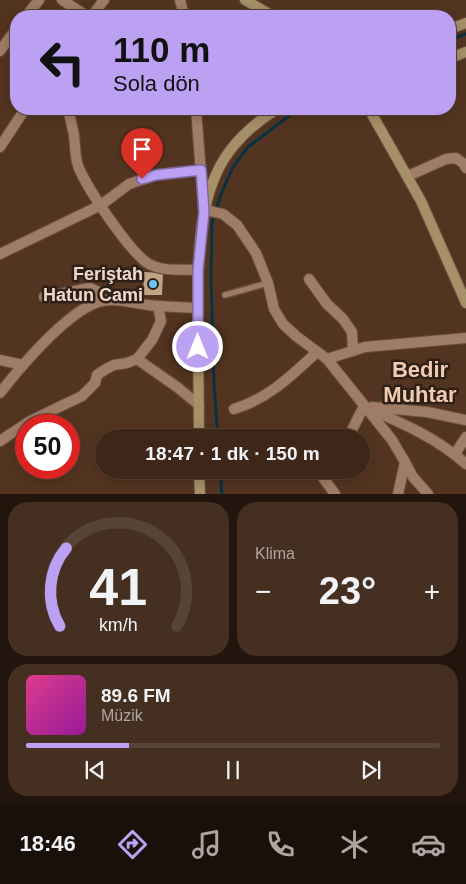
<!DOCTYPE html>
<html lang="tr">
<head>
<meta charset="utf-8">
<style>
  body { margin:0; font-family:Arial,sans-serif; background:#452f21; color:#f1f3f6; height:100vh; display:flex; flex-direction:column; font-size:19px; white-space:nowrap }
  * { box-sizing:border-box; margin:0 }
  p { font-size:16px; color:#ada5a2 }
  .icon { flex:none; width:28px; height:28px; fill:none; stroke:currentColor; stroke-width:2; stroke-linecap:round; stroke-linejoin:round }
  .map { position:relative; height:494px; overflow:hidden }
  .side { display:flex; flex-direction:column; gap:8px; padding:8px; background:#22150d; flex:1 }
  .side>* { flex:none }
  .hud { position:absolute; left:10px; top:10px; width:446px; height:105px; border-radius:20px; box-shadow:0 2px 12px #0003,0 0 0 1px #574437; background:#bca0f2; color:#111; overflow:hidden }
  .speed { position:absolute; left:15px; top:414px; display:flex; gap:10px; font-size:25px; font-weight:700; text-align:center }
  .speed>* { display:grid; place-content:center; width:65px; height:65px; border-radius:50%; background:#3e2718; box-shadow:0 2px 12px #0003,0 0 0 1px #574437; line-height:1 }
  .speed .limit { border:8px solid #d22; background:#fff; color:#111 }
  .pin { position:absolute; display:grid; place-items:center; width:42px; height:42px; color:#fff; margin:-51px -21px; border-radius:50% 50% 50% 0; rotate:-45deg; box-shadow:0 0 5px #0007 }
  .pin .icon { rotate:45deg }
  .me { position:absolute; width:55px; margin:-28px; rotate:0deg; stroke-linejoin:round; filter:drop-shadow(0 0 4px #0008) }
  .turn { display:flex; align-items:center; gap:18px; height:105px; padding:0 20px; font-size:22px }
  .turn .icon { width:65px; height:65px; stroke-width:2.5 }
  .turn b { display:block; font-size:35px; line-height:42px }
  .big { font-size:38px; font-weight:800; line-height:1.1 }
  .side .tile { flex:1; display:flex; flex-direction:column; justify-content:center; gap:8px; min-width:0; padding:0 18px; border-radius:20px; background:#452f21 }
  .side .dial { align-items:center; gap:0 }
  .dial svg { height:130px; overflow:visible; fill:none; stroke:#574437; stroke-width:7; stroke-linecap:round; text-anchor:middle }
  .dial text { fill:#f1f3f6; stroke:none }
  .song { display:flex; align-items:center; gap:15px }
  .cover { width:60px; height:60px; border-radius:8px; background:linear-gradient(135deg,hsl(330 70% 55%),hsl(300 70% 35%)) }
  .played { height:5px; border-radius:2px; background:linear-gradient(90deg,#bca0f2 25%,#574437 25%) }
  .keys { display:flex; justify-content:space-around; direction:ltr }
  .heat { display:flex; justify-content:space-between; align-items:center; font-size:28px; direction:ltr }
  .side .tiles { flex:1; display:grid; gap:8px; grid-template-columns:1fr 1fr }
  .tile:last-child { grid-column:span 2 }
  .trip { position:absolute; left:95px; top:429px; width:275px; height:50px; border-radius:25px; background:#3e2718; box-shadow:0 2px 12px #0003,0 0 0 1px #574437; font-weight:800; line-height:50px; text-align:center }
  .tabs { display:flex; height:80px; justify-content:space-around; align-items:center; background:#19100a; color:#ada5a2 }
  .tabs .icon { width:35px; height:35px }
  .tabs .current { color:#bca0f2 }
  .tabs b { font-size:22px; color:#f1f3f6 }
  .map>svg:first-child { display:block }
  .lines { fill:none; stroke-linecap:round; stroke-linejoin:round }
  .stream { stroke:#093144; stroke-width:3 }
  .building { fill:#c0a585 }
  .lane-casing { stroke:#6b503f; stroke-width:8 }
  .street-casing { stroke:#6b503f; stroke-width:12 }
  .secondary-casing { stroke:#6b503f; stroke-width:12 }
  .lane { stroke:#9f7c66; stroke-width:5 }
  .street { stroke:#9f7c66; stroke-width:10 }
  .secondary { stroke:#a69068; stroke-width:10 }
  .route-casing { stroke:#7a689d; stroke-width:12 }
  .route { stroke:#bca0f2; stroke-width:9 }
  .poi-dot { fill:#6ac3f1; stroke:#2e2017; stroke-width:2 }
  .labels { text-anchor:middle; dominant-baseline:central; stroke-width:5; stroke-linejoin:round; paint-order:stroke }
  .poi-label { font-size:18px; font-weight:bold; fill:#edd9ce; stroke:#2e2017; text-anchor:end }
  .district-label { font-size:22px; font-weight:bold; fill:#f1cab2; stroke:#2e2017 }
</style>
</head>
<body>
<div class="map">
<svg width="466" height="494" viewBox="0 0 466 494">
  <rect width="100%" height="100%" fill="#533420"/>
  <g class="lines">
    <g class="stream">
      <path d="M450,40L466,34"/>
      <path d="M218,438L214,384L211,278L212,223L221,194L233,167L248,147L298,109"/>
      <path d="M220,470L222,494"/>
    </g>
  </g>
  <path class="building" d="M144,272L163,273L162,295H143Z"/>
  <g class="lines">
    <defs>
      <path id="lane" d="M225,295L268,283"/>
      <g id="street">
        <path d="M62,0L87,16"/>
        <path d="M180,0L184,16"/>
        <path d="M26,16L39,0"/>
        <path d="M92,16L104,0"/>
        <path d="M0,51L16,29"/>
        <path d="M68,109C70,117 72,126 74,135C75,144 75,153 77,162C81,181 131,254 149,264C163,272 183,269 198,270"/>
        <path d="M196,109L204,212L210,211L223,214L237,225L256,253L268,283L274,309L283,324L296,336L327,359L392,440L405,462L413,477L428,494"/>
        <path d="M0,147L25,109"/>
        <path d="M408,176L446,159L456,158L463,163L466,168"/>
        <path d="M0,254L101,205L129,184L156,175L201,170"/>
        <path d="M309,279L327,304L343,319L352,332L353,351"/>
        <path d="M44,297L90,288L99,292L98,302"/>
        <path d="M137,359L177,387L199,405"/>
        <path d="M327,359L365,347L466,338"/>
        <path d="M0,360L23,365"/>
        <path d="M0,393C21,366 66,313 98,302C115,297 132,303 148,305C165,307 181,307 198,308"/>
        <path d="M372,407L427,412L466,420"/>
        <path d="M367,408C402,423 437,438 466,464"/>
        <path d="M234,409C268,399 292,375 317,352"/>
        <path d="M348,438L364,406"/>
        <path d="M0,441L30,421L82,396L95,383L97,375L106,369L114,365L127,363L137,359L152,340L161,321L158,306"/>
        <path d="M455,454L466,437"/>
        <path d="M321,470L319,472L335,494"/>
        <path d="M398,494L405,462"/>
      </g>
      <g id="secondary">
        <path d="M245,0L273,16"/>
        <path d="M450,29L466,23"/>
        <path d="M450,58L466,52"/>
        <path d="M369,109L421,201L466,303"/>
        <path d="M199,438C199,400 198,363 198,326C198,275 195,216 219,168C231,144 254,123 277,109"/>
        <path d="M199,470L200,494"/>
      </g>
    </defs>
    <use href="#lane" class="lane-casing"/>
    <use href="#street" class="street-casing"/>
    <use href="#secondary" class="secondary-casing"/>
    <use href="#lane" class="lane"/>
    <use href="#street" class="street"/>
    <use href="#secondary" class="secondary"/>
  </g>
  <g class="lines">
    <defs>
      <path id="route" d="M142,179L156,175L201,170L204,212L198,270V347"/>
    </defs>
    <use href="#route" class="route-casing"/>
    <use href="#route" class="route"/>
  </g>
  <circle class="poi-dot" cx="153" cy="284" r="5"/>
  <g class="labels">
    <g class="poi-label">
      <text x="143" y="274">Feriştah<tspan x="143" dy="21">Hatun Cami</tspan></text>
    </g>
    <g class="district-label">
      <text x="420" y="369">Bedir<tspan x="420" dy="25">Muhtar</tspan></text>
    </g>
  </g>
</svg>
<div class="speed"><div class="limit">50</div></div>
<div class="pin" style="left:142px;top:179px;background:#d93025"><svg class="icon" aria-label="arrive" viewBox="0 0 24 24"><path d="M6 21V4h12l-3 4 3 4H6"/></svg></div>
<svg class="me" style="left:198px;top:347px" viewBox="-20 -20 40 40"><circle r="17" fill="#bca0f2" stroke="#fff" stroke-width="3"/><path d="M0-11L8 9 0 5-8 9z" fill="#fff"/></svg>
<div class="trip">18:47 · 1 dk · 150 m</div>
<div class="hud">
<div class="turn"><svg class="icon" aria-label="left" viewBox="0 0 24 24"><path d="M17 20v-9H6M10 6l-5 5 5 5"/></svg><div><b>110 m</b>Sola dön</div></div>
</div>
</div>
<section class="side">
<div class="tiles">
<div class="tile dial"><svg viewBox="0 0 100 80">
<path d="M14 69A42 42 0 1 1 86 69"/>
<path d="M14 69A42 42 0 0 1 18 21" stroke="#bca0f2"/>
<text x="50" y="56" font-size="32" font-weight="700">41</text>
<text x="50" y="72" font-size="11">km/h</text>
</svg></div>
<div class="tile"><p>Klima</p>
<div class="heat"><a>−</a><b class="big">23°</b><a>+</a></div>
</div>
<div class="tile">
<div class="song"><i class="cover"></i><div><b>89.6 FM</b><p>Müzik</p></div></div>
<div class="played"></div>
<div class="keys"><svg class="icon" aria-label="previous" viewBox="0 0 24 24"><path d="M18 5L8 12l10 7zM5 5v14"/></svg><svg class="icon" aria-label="pause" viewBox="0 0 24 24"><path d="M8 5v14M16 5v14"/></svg><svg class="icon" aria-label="next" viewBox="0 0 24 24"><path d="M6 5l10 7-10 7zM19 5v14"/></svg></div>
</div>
</div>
</section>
<nav class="tabs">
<b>18:46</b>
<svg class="icon current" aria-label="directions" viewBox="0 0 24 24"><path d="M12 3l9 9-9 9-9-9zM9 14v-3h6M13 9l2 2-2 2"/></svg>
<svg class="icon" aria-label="music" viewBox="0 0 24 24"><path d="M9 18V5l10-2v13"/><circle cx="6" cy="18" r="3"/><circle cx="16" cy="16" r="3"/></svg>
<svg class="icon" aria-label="phone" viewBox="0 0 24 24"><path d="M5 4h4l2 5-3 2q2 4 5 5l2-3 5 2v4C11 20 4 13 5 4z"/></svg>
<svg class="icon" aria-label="climate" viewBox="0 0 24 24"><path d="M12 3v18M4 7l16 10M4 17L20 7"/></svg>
<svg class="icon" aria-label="car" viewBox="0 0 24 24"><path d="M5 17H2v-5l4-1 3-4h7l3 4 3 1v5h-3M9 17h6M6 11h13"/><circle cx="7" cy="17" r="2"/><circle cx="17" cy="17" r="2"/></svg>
</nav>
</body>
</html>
